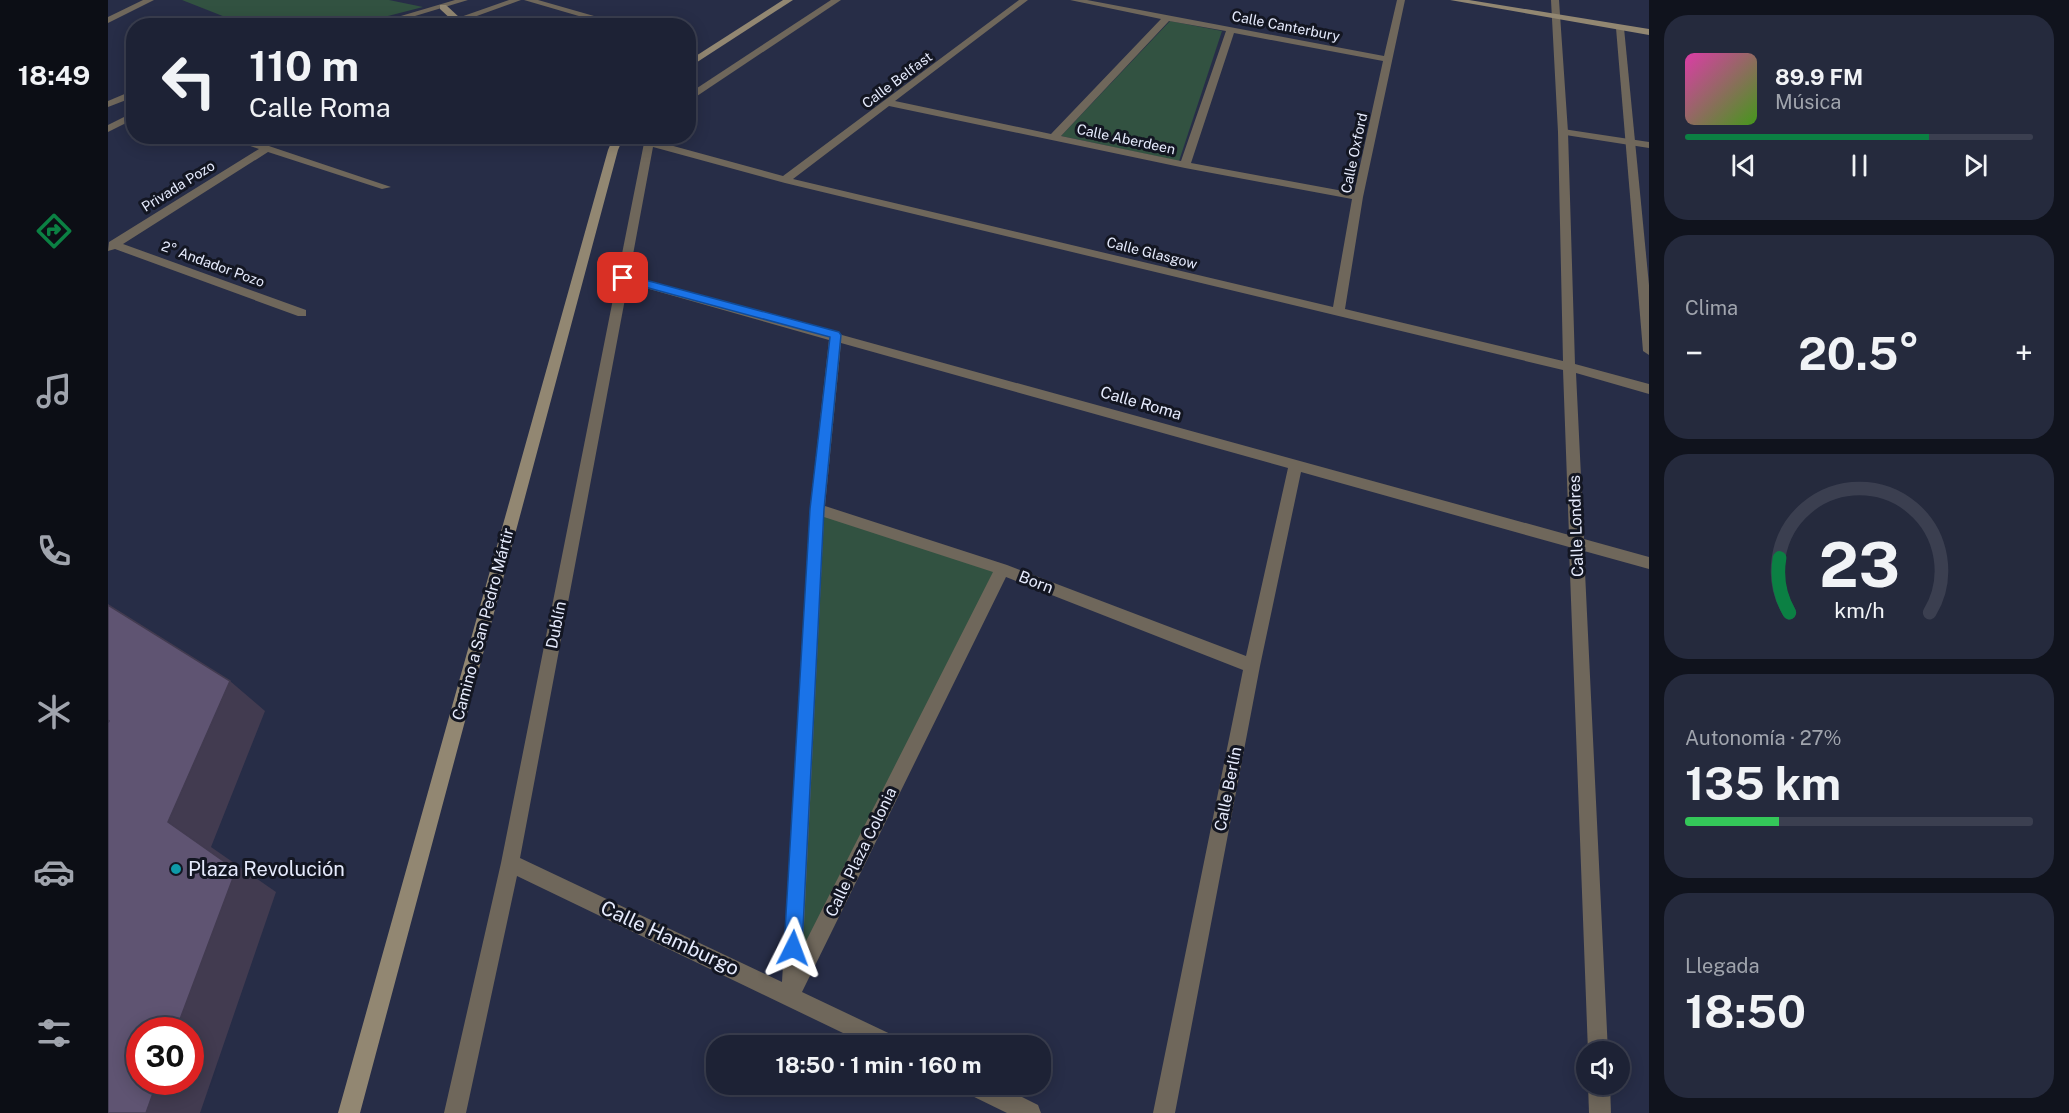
<!DOCTYPE html>
<html lang="es">
<head>
<meta charset="utf-8">
<style>
  body { margin:0; font-family:"Public Sans",sans-serif; background:#252a3d; color:#f1f3f6; height:100vh; display:flex; flex-direction:column; font-size:22px; white-space:nowrap }
  * { box-sizing:border-box; margin:0 }
  p { font-size:20px; color:#a0a4ad }
  .icon { flex:none; width:33px; height:33px; fill:none; stroke:currentColor; stroke-width:2; stroke-linecap:round; stroke-linejoin:round }
  .map { position:relative; flex:1; overflow:hidden }
  .sheet { display:flex; flex-direction:column; gap:15px; padding:15px; background:#10131d; width:420px }
  .sheet>* { flex:none }
  .top-card { position:absolute; left:18px; top:18px; width:570px; height:126px; border-radius:24px; box-shadow:0 3px 15px #0003,0 0 0 2px #3b3f50; background:#1d2235; color:#f1f3f6; overflow:hidden }
  .tools { position:absolute; left:1468px; top:1041px; display:grid; gap:12px }
  .tools a { display:grid; place-items:center; width:54px; height:54px; border-radius:50%; background:#1d2235; box-shadow:0 3px 15px #0003,0 0 0 2px #3b3f50; font-size:30px }
  .speed { position:absolute; left:18px; top:1017px; display:flex; gap:12px; font-size:30px; font-weight:700; text-align:center }
  .speed>* { display:grid; place-content:center; width:78px; height:78px; border-radius:50%; background:#1d2235; box-shadow:0 3px 15px #0003,0 0 0 2px #3b3f50; line-height:1 }
  .speed .limit { border:9px solid #d22; background:#fff; color:#111 }
  .pin { position:absolute; display:grid; place-items:center; width:51px; height:51px; color:#fff; margin:-26px; border-radius:12px; box-shadow:0 3px 9px #0006 }
  .me { position:absolute; width:66px; margin:-33px; rotate:3deg; stroke-linejoin:round; filter:drop-shadow(0 0 4px #0008) }
  .turn { display:flex; align-items:center; gap:21px; height:126px; padding:0 24px; font-size:27px }
  .turn .icon { width:78px; height:78px; stroke-width:2.5 }
  .turn b { display:block; font-size:42px; line-height:51px }
  .big { font-size:45px; font-weight:700; line-height:1.1 }
  .sheet .widget { flex:1; display:flex; flex-direction:column; justify-content:center; gap:9px; min-width:0; padding:0 21px; border-radius:24px; background:#252a3d }
  .sheet .dial { align-items:center; gap:0 }
  .dial svg { height:156px; overflow:visible; fill:none; stroke:#3b3f50; stroke-width:7; stroke-linecap:round; text-anchor:middle }
  .dial text { fill:#f1f3f6; stroke:none }
  .song { display:flex; align-items:center; gap:18px }
  .cover { width:72px; height:72px; border-radius:9px; background:linear-gradient(135deg,hsl(320 70% 55%),hsl(100 70% 35%)) }
  .played { height:6px; border-radius:3px; background:linear-gradient(90deg,#0b8043 70%,#3b3f50 70%) }
  .keys { display:flex; justify-content:space-around; direction:ltr }
  .heat { display:flex; justify-content:space-between; align-items:center; font-size:33px; direction:ltr }
  .charge { height:9px; border-radius:4px; background:linear-gradient(90deg,#34c759 27%,#3b3f50 0) }
  .trip { position:absolute; left:598px; top:1035px; width:345px; height:60px; border-radius:24px; background:#1d2235; box-shadow:0 3px 15px #0003,0 0 0 2px #3b3f50; font-weight:700; line-height:60px; text-align:center }
  main { display:flex; flex:1; min-height:0 }
  .tabs { display:flex; flex-direction:column; width:108px; justify-content:space-around; align-items:center; background:#0c0e15; color:#a0a4ad }
  .tabs .icon { width:42px; height:42px }
  .tabs .selected { color:#0b8043 }
  .tabs b { font-size:27px; color:#f1f3f6 }
  .map>svg:first-child { display:block }
  .green { fill:#325241 }
  .lines { fill:none; stroke-linecap:round; stroke-linejoin:round }
  .lane { fill:#6f675b; fill-rule:evenodd }
  .street { fill:#6f675b; fill-rule:evenodd }
  .secondary { fill:#928772; fill-rule:evenodd }
  .shaded-wall { fill:#423b50 }
  .building { fill:#5f5472; stroke:#423b50; stroke-width:1.5 }
  .route { fill:#1a73e8; stroke:#114b97; stroke-width:1.5 }
  .culture-dot { fill:#0f9aa8; stroke:#131622; stroke-width:2 }
  .labels { text-anchor:middle; dominant-baseline:central; stroke-width:6; stroke-linejoin:round; paint-order:stroke }
  .far-street-label { font-size:14px; fill:#e6ebfd; stroke:#131622 }
  .street-label { font-size:16px; fill:#e6ebfd; stroke:#131622 }
  .near-poi-label { font-size:20px; fill:#e6ebfd; stroke:#131622; text-anchor:start }
  .near-street-label { font-size:20px; fill:#e6ebfd; stroke:#131622 }
</style>
</head>
<body>
<main>
<nav class="tabs">
<b>18:49</b>
<svg class="icon selected" aria-label="directions" viewBox="0 0 24 24"><path d="M12 3l9 9-9 9-9-9zM9 14v-3h6M13 9l2 2-2 2"/></svg>
<svg class="icon" aria-label="music" viewBox="0 0 24 24"><path d="M9 18V5l10-2v13"/><circle cx="6" cy="18" r="3"/><circle cx="16" cy="16" r="3"/></svg>
<svg class="icon" aria-label="phone" viewBox="0 0 24 24"><path d="M5 4h4l2 5-3 2q2 4 5 5l2-3 5 2v4C11 20 4 13 5 4z"/></svg>
<svg class="icon" aria-label="climate" viewBox="0 0 24 24"><path d="M12 3v18M4 7l16 10M4 17L20 7"/></svg>
<svg class="icon" aria-label="car" viewBox="0 0 24 24"><path d="M5 17H2v-5l4-1 3-4h7l3 4 3 1v5h-3M9 17h6M6 11h13"/><circle cx="7" cy="17" r="2"/><circle cx="17" cy="17" r="2"/></svg>
<svg class="icon" aria-label="filters" viewBox="0 0 24 24"><path d="M4 7h16M4 17h16"/><circle cx="9" cy="7" r="2"/><circle cx="15" cy="17" r="2"/></svg>
</nav>
<div class="map">
<svg width="1541" height="1113" viewBox="0 0 1541 1113">
  <rect width="100%" height="100%" fill="#272d47"/>
  <g class="green">
    <path d="M74,0H281L315,7L245,25L140,26Z"/>
    <path d="M1062,21L1114,31L1071,161L953,136Z"/>
    <path d="M709,509L894,569L683,994Z"/>
  </g>
  <g class="lines">
    <path class="lane" d="M1455,129L1541,142V148L1451,134L1450,132Z"/>
    <g class="street">
      <path d="M35,0H46L0,23V17Z"/>
      <path d="M347,0H360L274,26H259Z"/>
      <path d="M401,0H413L341,26H327Z"/>
      <path d="M416,0H430L521,26H505Z"/>
      <path d="M723,0H733L580,102V94Z"/>
      <path d="M911,0H920L787,101L943,134L1053,19L962,0H979L1276,56L1289,0H1297L1255,197L1237,309L1455,361L1450,132L1443,0H1451L1460,132L1467,364L1541,384V394L1468,373L1476,539L1541,557V569L1476,551L1500,1052H1480L1461,547L1193,472L1152,666L1067,1113H1045L1135,670L898,577L694,992L793,1039L796,1046H762L409,876L358,1113H336L393,863L536,143L540,136H550L547,141L675,176ZM1061,21L1118,31L1073,161L953,136ZM1126,33L1275,61L1246,193L1083,163ZM781,106L1077,168L1244,199L1225,307L685,179ZM545,147L677,183L1455,370L1461,535L734,335L728,331L724,332L521,276ZM520,283L721,340L702,509L674,982L412,858ZM733,343L1180,468L1138,656L899,565L717,506ZM716,517L885,572L695,947Z"/>
      <path d="M1512,25L1516,28L1541,285V355L1535,351L1508,28Z"/>
      <path d="M26,90V97L0,107V101Z"/>
      <path d="M26,112V119L0,132V125Z"/>
      <path d="M114,136H131L283,187L274,189L160,152L15,244L198,310V316H190L7,249L0,251L1,242L151,149Z"/>
      <path d="M854,1084H888L930,1105L933,1113H899L856,1092Z"/>
      <path d="M1480,1084H1502L1503,1113H1481Z"/>
    </g>
    <g class="secondary">
      <path d="M675,0H685L580,68V61Z"/>
      <path d="M1342,0H1361L1541,29V35Z"/>
      <path d="M332,5H338L352,18V22H346L332,9Z"/>
      <path d="M506,136H516L510,150L252,1113H230L500,150Z"/>
    </g>
  </g>
  <path class="shaded-wall" d="M122,681L157,711L103,847L168,892L92,1113H38L49,1082H82V1030H68L60,822Z"/>
  <path class="building" d="M0,605L122,681L60,822L128,870L68,1030H32V1082H49L38,1113H0V723L1,721L0,720Z"/>
  <path class="route" d="M515,274L731,332L733,335L716,509L694,948L692,955L685,957L679,955L676,948L702,509L722,337L511,280L510,278Z"/>
  <circle class="culture-dot" cx="68" cy="869" r="6"/>
  <g class="labels">
    <g class="far-street-label">
      <text transform="translate(1178 26) rotate(11)">Calle Canterbury</text>
      <text transform="translate(789 80) rotate(-37)">Calle Belfast</text>
      <text transform="translate(1018 139) rotate(12)">Calle Aberdeen</text>
      <text transform="translate(1246 153) rotate(-78)">Calle Oxford</text>
      <text transform="translate(70 186) rotate(-32)">Privada Pozo</text>
      <text transform="translate(1044 253) rotate(14)">Calle Glasgow</text>
      <text transform="translate(105 264) rotate(20)">2° Andador Pozo</text>
    </g>
    <g class="street-label">
      <text transform="translate(1033 403) rotate(16)">Calle Roma</text>
      <text transform="translate(1468 526) rotate(-92)">Calle Londres</text>
      <text transform="translate(928 582) rotate(21)">Born</text>
      <text transform="translate(375 624) rotate(-75)">Camino a San Pedro Mártir</text>
      <text transform="translate(448 625) rotate(-79)">Dublín</text>
      <text transform="translate(1120 789) rotate(-79)">Calle Berlín</text>
      <text transform="translate(753 852) rotate(-64)">Calle Plaza Colonia</text>
    </g>
    <g class="near-poi-label">
      <text x="80" y="869">Plaza Revolución</text>
    </g>
    <g class="near-street-label">
      <text transform="translate(562 938) rotate(25)">Calle Hamburgo</text>
    </g>
  </g>
</svg>
<div class="tools">
<a><svg class="icon" aria-label="sound" viewBox="0 0 24 24"><path d="M4 9h4l5-4v14l-5-4H4zM17 9q2 3 0 6"/></svg></a>
</div>
<div class="speed"><div class="limit">30</div></div>
<div class="pin" style="left:515px;top:278px;background:#d93025"><svg class="icon" aria-label="arrive" viewBox="0 0 24 24"><path d="M6 21V4h12l-3 4 3 4H6"/></svg></div>
<svg class="me" style="left:685px;top:948px" viewBox="-20 -20 40 40"><path d="M0-17L14 15 0 8-14 15z" fill="#1a73e8" stroke="#fff" stroke-width="4"/></svg>
<div class="trip">18:50 · 1 min · 160 m</div>
<div class="top-card">
<div class="turn"><svg class="icon" aria-label="left" viewBox="0 0 24 24"><path d="M17 20v-9H6M10 6l-5 5 5 5"/></svg><div><b>110 m</b>Calle Roma</div></div>
</div>
</div>
<section class="sheet">
<div class="widget">
<div class="song"><i class="cover"></i><div><b>89.9 FM</b><p>Música</p></div></div>
<div class="played"></div>
<div class="keys"><svg class="icon" aria-label="previous" viewBox="0 0 24 24"><path d="M18 5L8 12l10 7zM5 5v14"/></svg><svg class="icon" aria-label="pause" viewBox="0 0 24 24"><path d="M8 5v14M16 5v14"/></svg><svg class="icon" aria-label="next" viewBox="0 0 24 24"><path d="M6 5l10 7-10 7zM19 5v14"/></svg></div>
</div>
<div class="widget"><p>Clima</p>
<div class="heat"><a>−</a><b class="big">20.5°</b><a>+</a></div>
</div>
<div class="widget dial"><svg viewBox="0 0 100 80">
<path d="M14 69A42 42 0 1 1 86 69"/>
<path d="M14 69A42 42 0 0 1 9 41" stroke="#0b8043"/>
<text x="50" y="56" font-size="32" font-weight="700">23</text>
<text x="50" y="72" font-size="11">km/h</text>
</svg></div>
<div class="widget"><p>Autonomía · 27%</p><b class="big">135 km</b><div class="charge"></div></div>
<div class="widget"><p>Llegada</p><b class="big">18:50</b></div>
</section>
</main>
</body>
</html>
